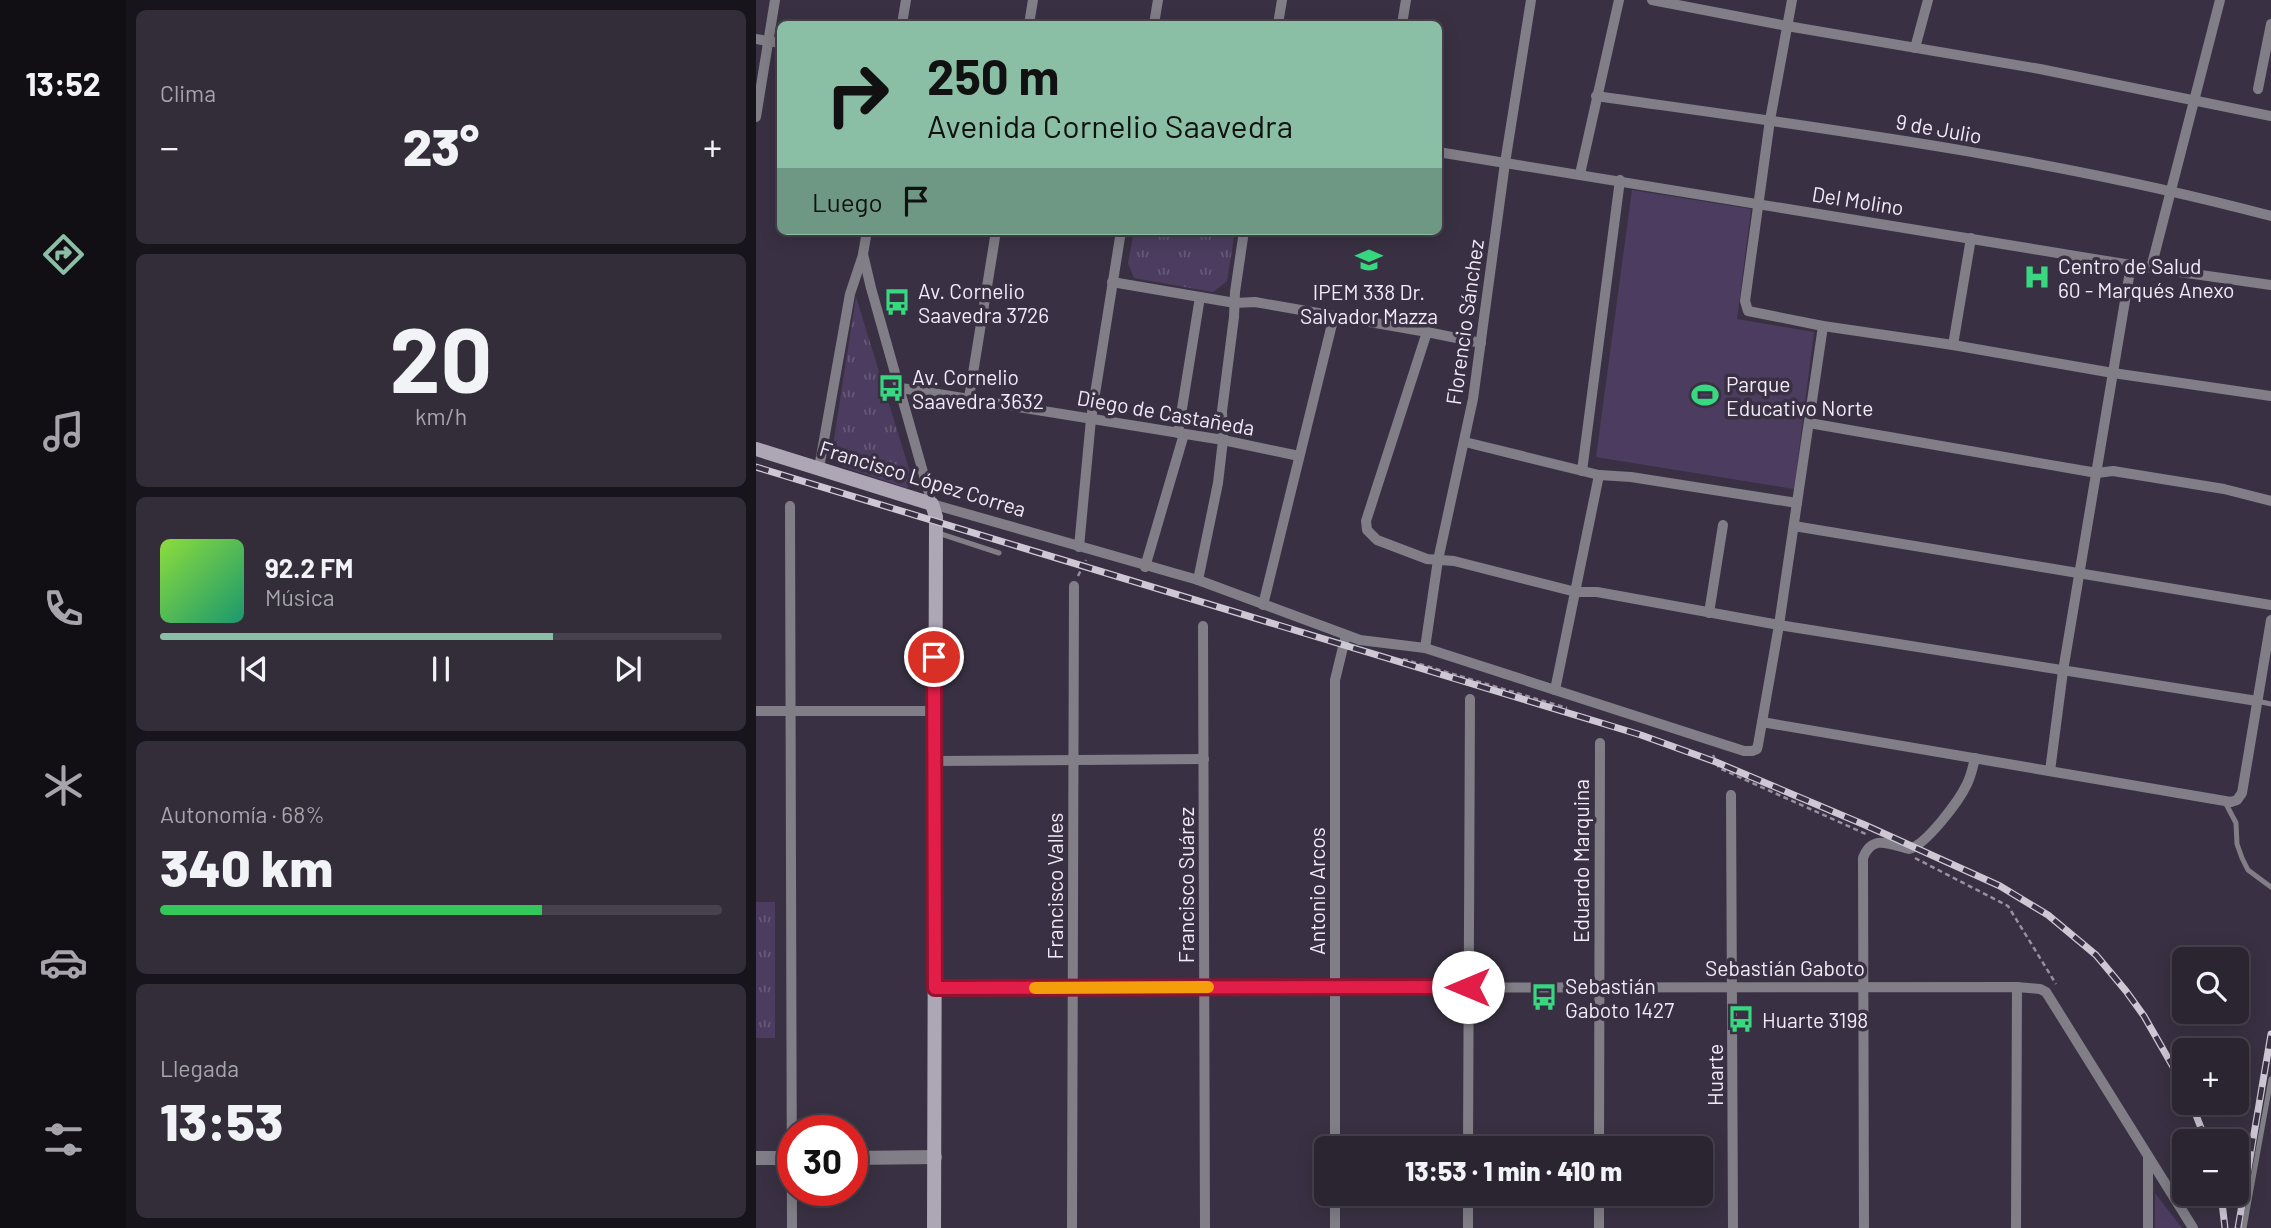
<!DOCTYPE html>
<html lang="es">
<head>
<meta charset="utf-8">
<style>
  body { margin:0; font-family:Barlow,sans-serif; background:#332d3a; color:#f1f3f6; height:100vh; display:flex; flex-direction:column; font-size:26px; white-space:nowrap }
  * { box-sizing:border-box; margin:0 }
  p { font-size:23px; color:#a6a5ac }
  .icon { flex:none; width:38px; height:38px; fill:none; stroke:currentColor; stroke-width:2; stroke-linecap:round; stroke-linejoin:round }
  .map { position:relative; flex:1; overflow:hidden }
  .drawer { display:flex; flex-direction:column; gap:10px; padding:10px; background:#18141c; width:630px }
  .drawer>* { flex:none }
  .banner { position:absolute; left:21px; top:21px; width:665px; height:214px; border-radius:10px; box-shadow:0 4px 18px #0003,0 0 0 2px #47424d; background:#8abfa5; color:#111; overflow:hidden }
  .fabs { position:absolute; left:1416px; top:947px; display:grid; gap:14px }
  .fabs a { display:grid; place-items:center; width:77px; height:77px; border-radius:10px; background:#2b2532; box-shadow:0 4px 18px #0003,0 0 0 2px #47424d; font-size:35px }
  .speed { position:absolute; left:21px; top:1115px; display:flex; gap:14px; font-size:35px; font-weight:700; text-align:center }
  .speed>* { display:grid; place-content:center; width:91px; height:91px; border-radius:50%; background:#2b2532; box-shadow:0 4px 18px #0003,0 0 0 2px #47424d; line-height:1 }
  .speed .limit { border:10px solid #d22; background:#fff; color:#111 }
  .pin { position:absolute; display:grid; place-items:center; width:60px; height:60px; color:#fff; margin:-30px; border:4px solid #fff; border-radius:50%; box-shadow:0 2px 7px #0007 }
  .me { position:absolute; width:77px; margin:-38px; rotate:270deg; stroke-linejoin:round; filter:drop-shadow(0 0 5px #0008) }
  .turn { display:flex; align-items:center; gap:24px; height:147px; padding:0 35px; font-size:32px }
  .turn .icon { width:91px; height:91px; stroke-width:2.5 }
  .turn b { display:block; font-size:49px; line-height:60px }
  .then { display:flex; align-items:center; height:66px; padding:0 35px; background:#0003; gap:14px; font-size:26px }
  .big { font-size:52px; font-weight:800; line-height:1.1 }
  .drawer .card { flex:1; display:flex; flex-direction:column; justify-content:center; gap:10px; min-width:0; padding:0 24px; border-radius:10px; background:#332d3a }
  .drawer .dial { align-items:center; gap:0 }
  .dial b { font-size:91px; line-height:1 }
  .song { display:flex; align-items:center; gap:21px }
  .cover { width:84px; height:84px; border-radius:10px; background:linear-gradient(135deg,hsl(90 70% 55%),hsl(160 70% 35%)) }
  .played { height:7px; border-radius:4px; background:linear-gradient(90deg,#8abfa5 70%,#47424d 70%) }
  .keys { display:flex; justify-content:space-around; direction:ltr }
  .heat { display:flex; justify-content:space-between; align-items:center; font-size:38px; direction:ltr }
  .charge { height:10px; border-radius:5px; background:linear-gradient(90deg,#34c759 68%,#47424d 0) }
  .trip { position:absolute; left:558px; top:1136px; width:399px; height:70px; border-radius:10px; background:#2b2532; box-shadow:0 4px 18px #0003,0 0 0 2px #47424d; font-weight:800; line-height:70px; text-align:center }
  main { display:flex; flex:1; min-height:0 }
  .dock { display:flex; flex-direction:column; width:126px; justify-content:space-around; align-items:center; background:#110f14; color:#a6a5ac }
  .dock .icon { width:49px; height:49px }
  .dock .current { color:#8abfa5 }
  .dock b { font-size:32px; color:#f1f3f6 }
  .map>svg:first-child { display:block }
  .grass { fill:#4c3d60 }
  .park { fill:url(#park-tufts) }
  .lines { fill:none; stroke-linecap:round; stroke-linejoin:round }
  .path { stroke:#96909f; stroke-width:2.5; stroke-dasharray:5 3.5; stroke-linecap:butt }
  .service { stroke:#817e87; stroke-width:5 }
  .minor { stroke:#817e87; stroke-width:10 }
  .tertiary { stroke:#817e87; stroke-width:14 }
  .secondary { stroke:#aca6b5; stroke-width:14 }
  .rail-casing { stroke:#cec8d5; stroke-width:7 }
  .rail { stroke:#393143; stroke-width:4.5; stroke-dasharray:13; stroke-linecap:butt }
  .route-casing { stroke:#92132f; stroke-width:18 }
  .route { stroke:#e11d48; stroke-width:12 }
  .slow { stroke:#f59e0b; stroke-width:12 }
  .labels { text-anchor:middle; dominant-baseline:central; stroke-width:7; stroke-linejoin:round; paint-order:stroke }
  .street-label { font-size:21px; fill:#f0ebf7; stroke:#393143 }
  .poi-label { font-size:21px; fill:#f0ebf7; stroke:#393143; text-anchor:start }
</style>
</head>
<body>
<main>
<nav class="dock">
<b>13:52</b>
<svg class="icon current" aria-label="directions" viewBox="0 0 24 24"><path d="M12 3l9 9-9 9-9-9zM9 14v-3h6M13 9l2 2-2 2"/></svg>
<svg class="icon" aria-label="music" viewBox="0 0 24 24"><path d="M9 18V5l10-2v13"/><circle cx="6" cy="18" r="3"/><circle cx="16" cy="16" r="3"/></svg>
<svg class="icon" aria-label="phone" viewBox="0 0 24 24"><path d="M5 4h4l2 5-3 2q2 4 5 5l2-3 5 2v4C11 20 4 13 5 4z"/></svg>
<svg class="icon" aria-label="climate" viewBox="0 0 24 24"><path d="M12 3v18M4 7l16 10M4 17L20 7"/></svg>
<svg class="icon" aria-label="car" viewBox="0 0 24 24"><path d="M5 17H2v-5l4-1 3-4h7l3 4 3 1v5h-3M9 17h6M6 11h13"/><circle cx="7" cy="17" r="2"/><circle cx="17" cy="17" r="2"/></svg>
<svg class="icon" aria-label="filters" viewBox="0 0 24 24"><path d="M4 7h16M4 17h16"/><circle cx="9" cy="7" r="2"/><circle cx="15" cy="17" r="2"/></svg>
</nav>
<section class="drawer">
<div class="card"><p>Clima</p>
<div class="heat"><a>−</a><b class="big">23°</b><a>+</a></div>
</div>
<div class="card dial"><b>20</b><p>km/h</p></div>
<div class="card">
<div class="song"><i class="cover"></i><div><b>92.2 FM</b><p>Música</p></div></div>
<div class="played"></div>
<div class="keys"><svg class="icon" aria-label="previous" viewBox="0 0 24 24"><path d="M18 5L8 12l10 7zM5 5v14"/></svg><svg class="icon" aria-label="pause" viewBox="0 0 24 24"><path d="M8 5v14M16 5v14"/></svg><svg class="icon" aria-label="next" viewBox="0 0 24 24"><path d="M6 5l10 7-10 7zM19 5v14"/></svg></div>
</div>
<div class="card"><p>Autonomía · 68%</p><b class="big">340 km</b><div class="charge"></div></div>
<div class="card"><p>Llegada</p><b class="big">13:53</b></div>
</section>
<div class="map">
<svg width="1515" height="1228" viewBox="0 0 1515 1228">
  <defs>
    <pattern id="park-tufts" width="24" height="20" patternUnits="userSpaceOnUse" patternTransform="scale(1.75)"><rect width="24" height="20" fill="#4c3d60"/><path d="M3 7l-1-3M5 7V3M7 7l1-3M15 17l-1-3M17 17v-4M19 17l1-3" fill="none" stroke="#665978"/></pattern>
  </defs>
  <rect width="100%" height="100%" fill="#393143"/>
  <g class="grass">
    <path d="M876,190L995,209L981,319L1058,332L1038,489L840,457Z"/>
    <path d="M1399,1193L1426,1228H1399Z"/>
  </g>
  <g class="park">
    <path d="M378,231H479L471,281L457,292L378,278L372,263Z"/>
    <path d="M100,297L157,482L151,488L85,466L76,452Z"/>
    <rect x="0" y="902" width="19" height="136"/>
  </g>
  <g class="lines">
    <g class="path">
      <path d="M322,576L330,560"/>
      <path d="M647,659L811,708"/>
      <path d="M957,755L963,768L1112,835"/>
      <path d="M1159,858L1252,906L1300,984"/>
    </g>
    <g class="service">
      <path d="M182,533L243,553"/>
      <path d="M1501,701L1515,704"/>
      <path d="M1469,802L1480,823L1481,844L1486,858L1492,870L1515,887"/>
      <path d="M1488,1228L1515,1079"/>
    </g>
    <g class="minor">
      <path d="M896,0L1031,26L1284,69L1515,116"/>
      <path d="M1036,0L1014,120L989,301L992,311L1067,326L1197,345L1357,373L1515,396"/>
      <path d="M146,24L150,0"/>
      <path d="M273,24L277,0"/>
      <path d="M398,24L402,0"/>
      <path d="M522,24L526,0"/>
      <path d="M646,24L650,0"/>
      <path d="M0,39L24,43"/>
      <path d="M1159,48L1172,0"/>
      <path d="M1502,89L1515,24"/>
      <path d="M840,96C1066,128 1294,157 1515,216"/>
      <path d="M0,117L19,0"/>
      <path d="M682,152L1375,265L1515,285"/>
      <path d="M824,174L863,0"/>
      <path d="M111,231L107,254L115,288L176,504L442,580L604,640L669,648L988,751H996L1001,749L1002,745L1023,625L1067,326"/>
      <path d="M1395,268L1464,0"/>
      <path d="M356,282L479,303L499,302L671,332L725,343"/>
      <path d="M671,332L610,521L611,530L621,540L671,559L698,561L820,592H841L1023,625L1501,701"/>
      <path d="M1197,345L1215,238"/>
      <path d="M145,388L467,440L543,456"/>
      <path d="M213,398L240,231"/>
      <path d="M1053,423L1341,473L1357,471L1468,489L1515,501"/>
      <path d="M422,433L444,297"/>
      <path d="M709,442L843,475L875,477L1041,503"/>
      <path d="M63,468L94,294L107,255"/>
      <path d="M826,471L864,180"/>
      <path d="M34,506L36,1228"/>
      <path d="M1038,526L1515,605"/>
      <path d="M323,547L335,419L365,231"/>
      <path d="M389,567L428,434"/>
      <path d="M442,580L462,483L467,440L466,411L478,317L479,292L488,231"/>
      <path d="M507,605L578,316"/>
      <path d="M953,613L967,525"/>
      <path d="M447,626L449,1228"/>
      <path d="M669,648L682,560L717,399L749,163L775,0"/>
      <path d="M799,690L843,475"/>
      <path d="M0,711H178"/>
      <path d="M1006,722L1475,802L1481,800L1486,793L1515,620"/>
      <path d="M179,761L448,759"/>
      <path d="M1294,771L1307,671L1375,265"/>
      <path d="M975,795L977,1228"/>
      <path d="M179,988L1261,987L1284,989L1290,992L1437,1228"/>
      <path d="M579,1148V680L590,635"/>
      <path d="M712,1148L714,699"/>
      <path d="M843,1148L844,743"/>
      <path d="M1392,1157V1228"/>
      <path d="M712,1194V1228"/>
      <path d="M843,1194V1228"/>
      <path d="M316,1228L318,586"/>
      <path d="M579,1228V1194"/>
      <path d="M1108,1228L1107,858C1116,834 1133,844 1153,849C1170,845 1203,801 1211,784C1215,776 1217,767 1219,758"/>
      <path d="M1260,1228L1261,987"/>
    </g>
    <g class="tertiary">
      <path d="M0,1158H37"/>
      <path d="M96,1158L179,1157"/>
    </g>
    <path class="secondary" d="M0,449L176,504L180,517L178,1228"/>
    <defs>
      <g id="rail">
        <path d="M0,467L885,735L960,762L1109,825L1244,886L1292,915L1340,955L1370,991L1388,1016L1428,1086"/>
        <path d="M1435,1102L1450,1141"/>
        <path d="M1465,1194L1469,1228"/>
        <path d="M1482,1228L1515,1034"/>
      </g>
    </defs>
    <use href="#rail" class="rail-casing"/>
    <use href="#rail" class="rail"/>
  </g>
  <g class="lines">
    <defs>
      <path id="route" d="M178,657L179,988L712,987"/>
    </defs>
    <use href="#route" class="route-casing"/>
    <use href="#route" class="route"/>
    <path class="slow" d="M279,988L452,987"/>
  </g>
  <defs>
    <symbol id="school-bare" viewBox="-9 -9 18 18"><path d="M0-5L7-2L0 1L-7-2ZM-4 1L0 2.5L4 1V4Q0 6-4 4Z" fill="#37d880" stroke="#393143" stroke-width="2.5" paint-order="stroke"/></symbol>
    <symbol id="hospital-bare" viewBox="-9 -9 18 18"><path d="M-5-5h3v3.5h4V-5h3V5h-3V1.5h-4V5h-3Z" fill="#37d880" stroke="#393143" stroke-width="2.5" paint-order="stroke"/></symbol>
    <symbol id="bus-bare" viewBox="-9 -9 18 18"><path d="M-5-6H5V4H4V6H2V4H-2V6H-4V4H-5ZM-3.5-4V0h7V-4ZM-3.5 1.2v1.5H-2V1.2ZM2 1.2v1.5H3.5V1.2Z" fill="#37d880" stroke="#393143" stroke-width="2.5" paint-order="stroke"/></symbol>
    <symbol id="stadium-bare" viewBox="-9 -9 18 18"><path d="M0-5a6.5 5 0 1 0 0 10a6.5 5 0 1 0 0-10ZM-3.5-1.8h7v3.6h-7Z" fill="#37d880" stroke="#393143" stroke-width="2.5" paint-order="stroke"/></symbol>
  </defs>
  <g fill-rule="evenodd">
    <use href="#school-bare" x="594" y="241" width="38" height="38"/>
    <use href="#hospital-bare" x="1262" y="258" width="38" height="38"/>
    <use href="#bus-bare" x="122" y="283" width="38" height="38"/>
    <use href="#bus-bare" x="116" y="369" width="38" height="38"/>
    <use href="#stadium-bare" x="930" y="376" width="38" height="38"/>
    <use href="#bus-bare" x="769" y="978" width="38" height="38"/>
    <use href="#bus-bare" x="966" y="1000" width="38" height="38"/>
  </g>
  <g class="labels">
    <g class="street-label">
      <text transform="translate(1183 128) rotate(10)">9 de Julio</text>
      <text transform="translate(1102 200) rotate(9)">Del Molino</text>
      <text transform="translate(708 322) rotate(-82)">Florencio Sánchez</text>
      <text transform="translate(410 412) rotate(10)">Diego de Castañeda</text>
      <text transform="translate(167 478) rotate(17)">Francisco López Correa</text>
      <text transform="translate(824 861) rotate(-90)">Eduardo Marquina</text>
      <text transform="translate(429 885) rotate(-90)">Francisco Suárez</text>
      <text transform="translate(298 886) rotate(-90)">Francisco Valles</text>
      <text transform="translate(560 891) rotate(-90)">Antonio Arcos</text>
      <text x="1029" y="967">Sebastián Gaboto</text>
      <text transform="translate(958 1075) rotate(-90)">Huarte</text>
    </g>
    <g class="poi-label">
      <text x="1302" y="265">Centro de Salud<tspan x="1302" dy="24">60 - Marqués Anexo</tspan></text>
      <text x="162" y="290">Av. Cornelio<tspan x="162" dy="24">Saavedra 3726</tspan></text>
      <text x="613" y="291" text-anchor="middle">IPEM 338 Dr.<tspan x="613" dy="24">Salvador Mazza</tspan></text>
      <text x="156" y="376">Av. Cornelio<tspan x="156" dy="24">Saavedra 3632</tspan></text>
      <text x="970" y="383">Parque<tspan x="970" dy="24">Educativo Norte</tspan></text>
      <text x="809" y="985">Sebastián<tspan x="809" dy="24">Gaboto 1427</tspan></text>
      <text x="1006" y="1019">Huarte 3198</text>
    </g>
  </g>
</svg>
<div class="fabs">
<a><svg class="icon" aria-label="search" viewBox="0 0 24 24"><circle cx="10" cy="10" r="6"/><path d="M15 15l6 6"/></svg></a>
<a>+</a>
<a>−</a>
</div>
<div class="speed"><div class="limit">30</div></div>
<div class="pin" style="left:178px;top:657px;background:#d93025"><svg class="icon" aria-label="arrive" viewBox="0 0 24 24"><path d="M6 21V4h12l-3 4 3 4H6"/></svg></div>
<svg class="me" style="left:712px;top:987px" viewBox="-20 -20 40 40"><circle r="19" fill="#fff"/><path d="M0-13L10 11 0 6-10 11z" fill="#e11d48"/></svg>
<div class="trip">13:53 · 1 min · 410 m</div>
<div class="banner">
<div class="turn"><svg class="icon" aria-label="right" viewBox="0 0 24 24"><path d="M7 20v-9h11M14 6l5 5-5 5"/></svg><div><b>250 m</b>Avenida Cornelio Saavedra</div></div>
<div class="then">Luego<svg class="icon" aria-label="arrive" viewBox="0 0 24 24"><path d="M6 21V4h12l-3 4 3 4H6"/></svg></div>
</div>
</div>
</main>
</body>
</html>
